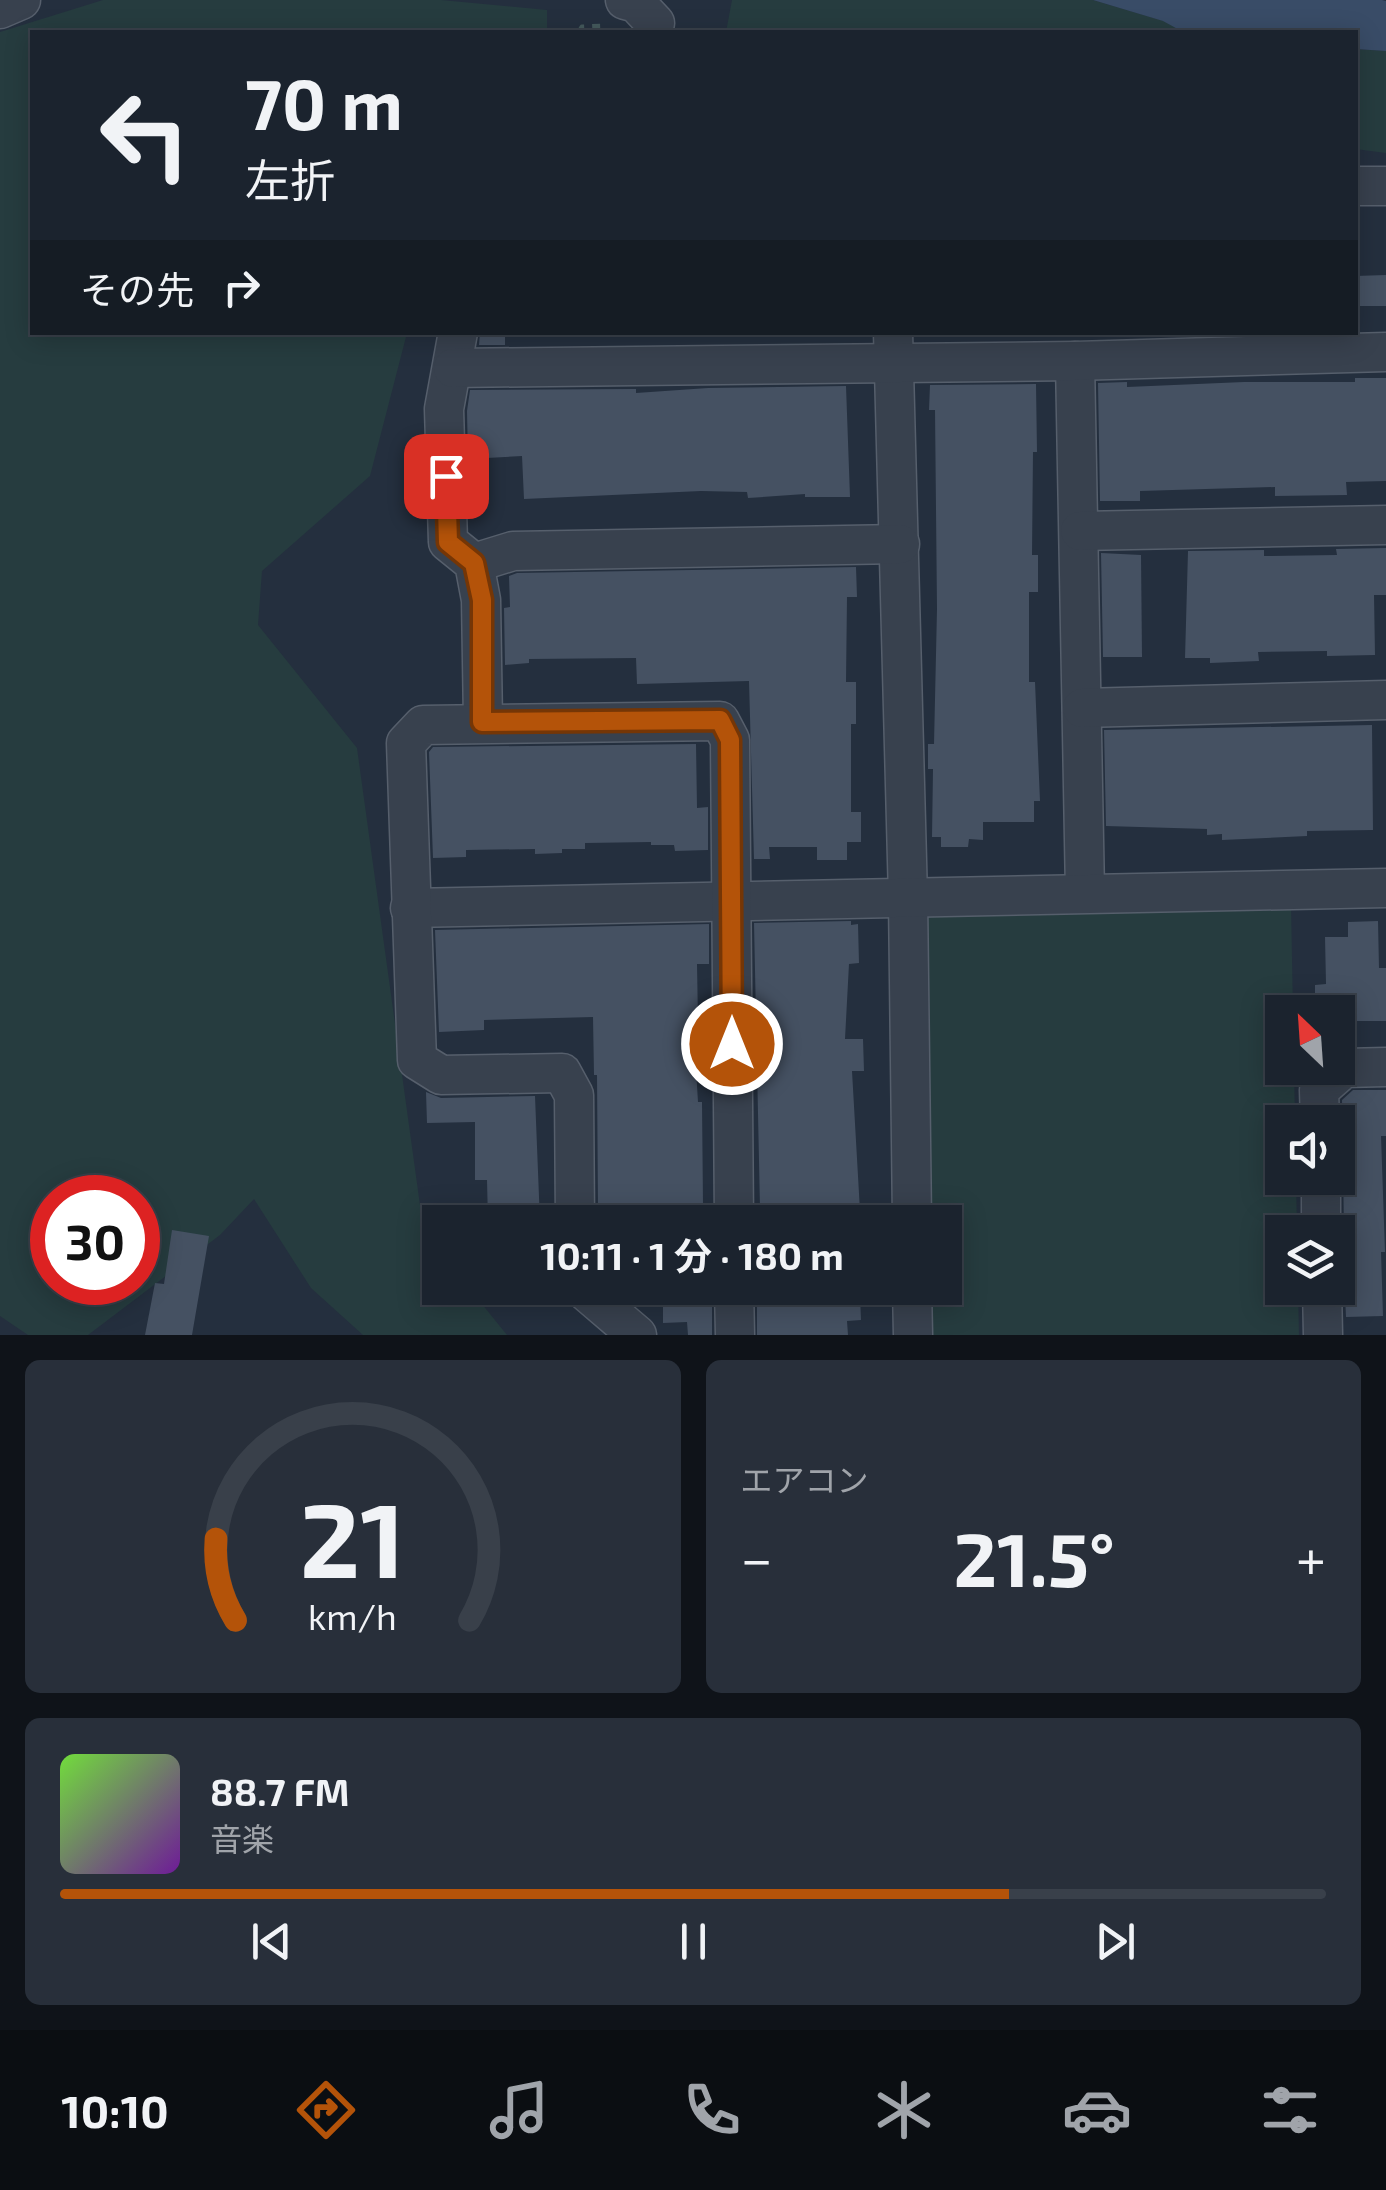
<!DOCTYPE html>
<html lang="ja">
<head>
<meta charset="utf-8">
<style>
  body { margin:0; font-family:"Exo 2","Noto Sans JP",sans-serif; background:#282f3a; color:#f1f3f6; height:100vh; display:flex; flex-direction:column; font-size:38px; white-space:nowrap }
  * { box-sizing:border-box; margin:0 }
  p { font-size:32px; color:#a0a4aa }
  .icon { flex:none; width:55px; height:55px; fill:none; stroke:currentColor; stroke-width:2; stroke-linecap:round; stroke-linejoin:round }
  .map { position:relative; height:1335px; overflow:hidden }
  .sheet { display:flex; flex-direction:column; gap:25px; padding:25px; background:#0f1319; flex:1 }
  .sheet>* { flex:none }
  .top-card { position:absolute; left:30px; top:30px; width:1328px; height:305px; border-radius:0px; box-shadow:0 5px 25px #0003,0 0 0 2px #39404a; background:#1b232e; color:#f1f3f6; overflow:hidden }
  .needle { width:65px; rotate:335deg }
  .controls { position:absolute; left:1265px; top:995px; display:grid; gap:20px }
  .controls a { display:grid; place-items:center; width:90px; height:90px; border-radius:0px; background:#1b232e; box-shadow:0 5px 25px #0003,0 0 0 2px #39404a; font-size:50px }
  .speed { position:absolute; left:30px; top:1175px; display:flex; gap:20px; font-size:50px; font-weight:700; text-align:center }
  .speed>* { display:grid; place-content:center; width:130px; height:130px; border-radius:50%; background:#1b232e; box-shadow:0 5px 25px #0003,0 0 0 2px #39404a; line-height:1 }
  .speed .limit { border:15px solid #d22; background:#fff; color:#111 }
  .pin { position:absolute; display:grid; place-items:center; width:85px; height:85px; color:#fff; margin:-42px; border-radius:20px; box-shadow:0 5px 15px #0006 }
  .me { position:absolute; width:110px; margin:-55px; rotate:0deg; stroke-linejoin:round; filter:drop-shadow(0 0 8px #0008) }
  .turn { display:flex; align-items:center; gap:35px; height:210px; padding:0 50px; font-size:45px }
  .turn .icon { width:130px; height:130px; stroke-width:2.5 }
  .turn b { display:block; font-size:70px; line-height:85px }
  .then { display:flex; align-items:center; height:95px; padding:0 50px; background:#0003; gap:20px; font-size:38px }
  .big { font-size:75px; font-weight:700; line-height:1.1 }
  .sheet .widget { flex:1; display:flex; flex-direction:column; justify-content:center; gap:15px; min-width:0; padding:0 35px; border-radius:15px; background:#282f3a }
  .sheet .dial { align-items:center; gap:0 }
  .dial svg { height:260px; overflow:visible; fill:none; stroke:#39404a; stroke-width:7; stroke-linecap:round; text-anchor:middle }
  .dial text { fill:#f1f3f6; stroke:none }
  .song { display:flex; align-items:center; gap:30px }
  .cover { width:120px; height:120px; border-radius:15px; background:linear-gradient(135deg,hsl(100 70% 55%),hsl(280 70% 35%)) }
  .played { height:10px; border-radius:5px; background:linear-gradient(90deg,#b45309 75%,#39404a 75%) }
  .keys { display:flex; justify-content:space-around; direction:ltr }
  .heat { display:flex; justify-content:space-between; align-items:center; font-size:55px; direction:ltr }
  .sheet .tiles { flex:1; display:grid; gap:25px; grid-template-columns:1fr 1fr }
  .widget:last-child { grid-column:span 2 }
  .trip { position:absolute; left:422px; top:1205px; width:540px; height:100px; border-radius:0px; background:#1b232e; box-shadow:0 5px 25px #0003,0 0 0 2px #39404a; font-weight:700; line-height:100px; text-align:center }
  .menu { display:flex; height:160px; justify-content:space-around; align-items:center; background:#0b0e12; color:#a0a4aa }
  .menu .icon { width:70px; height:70px }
  .menu .selected { color:#b45309 }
  .menu b { font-size:45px; color:#f1f3f6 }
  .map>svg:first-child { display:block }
  .green { fill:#263c3f; fill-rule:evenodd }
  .water { fill:#394c67 }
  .building { fill:#455162 }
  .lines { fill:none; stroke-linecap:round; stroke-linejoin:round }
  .minor-casing { stroke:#565f6c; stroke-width:41 }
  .path { stroke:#44595c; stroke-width:5; stroke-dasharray:8 8; stroke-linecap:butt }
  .minor { stroke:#38414e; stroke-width:38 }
  .route-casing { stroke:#753606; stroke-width:25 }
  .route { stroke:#b45309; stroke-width:18 }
</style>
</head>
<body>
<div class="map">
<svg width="1386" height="1335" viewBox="0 0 1386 1335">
  <rect width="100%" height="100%" fill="#242f3e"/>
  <g class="green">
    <path d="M103,0H441L547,10V32H32V332L407,333L370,476L262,571L258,625L357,748L420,1205L440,1239V1288H469L507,1335H363L311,1288L254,1199L220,1235L88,1335H28L0,1316V32ZM52,1198H138V1282H52Z"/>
    <path d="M732,0H1093L1164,21L1183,32H726Z"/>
    <path d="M1355,49L1386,51V153L1355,149Z"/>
    <path d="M1291,903L1293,1012H1282V1068H1294L1295,1122H1282V1178H1296L1297,1232H1282V1288H1298L1299,1335H926L924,1288H945V1222H922L914,912Z"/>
  </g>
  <path class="water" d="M1093,0H1382L1386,1V51L1355,49V32H1183L1163,21Z"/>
  <g class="building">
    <path d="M1386,275V306H1355V276Z"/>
    <path d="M480,332H505V345H479Z"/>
    <path d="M1355,378H1386V481L1346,482L1347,495L1275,496V487L1140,491V501H1100L1098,383L1127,382V387L1244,382H1355Z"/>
    <path d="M1036,384L1037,452H1033L1032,555H1038V592H1029V682H1035L1040,801H1034V822H983V840L969,839L968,847H941V837H932L933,769H928V744H934L937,609L935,410H929L930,385Z"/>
    <path d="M846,386L850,497H805V494L748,498L747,492L701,491L524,499L522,456L468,459L467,411L470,390L636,389V393L708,388Z"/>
    <path d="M1386,548V595H1374L1375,655L1327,656V651L1258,652L1259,661L1210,663V658H1185L1188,551L1264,550V556L1337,555L1336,549Z"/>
    <path d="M1101,553L1141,555L1142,657H1103Z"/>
    <path d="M856,567L857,597H847L846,682H856V724H851V812H861V842H847V860H817V847H769L770,859H754L749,681L637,684L636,658L529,659V663L505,665L504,608L510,607L509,576L517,573Z"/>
    <path d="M1372,725L1373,830L1307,831V836L1222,840V834L1207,835V829L1106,826L1104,730Z"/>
    <path d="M696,744L697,808L708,807V850L675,851L674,845H651V842L585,843V849H562V853L535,854V849L466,850V857L433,858L429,752L433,747Z"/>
    <path d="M851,921V925L858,924L859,963L849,964L845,1039H863L864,1071H852L860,1211L834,1212V1206L760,1208L754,923Z"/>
    <path d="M1378,921L1379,968H1386V1021H1338V1012H1315V985L1326,984L1325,937H1348V922Z"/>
    <path d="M709,924V964H697L698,1020H693L698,1102H702L703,1204L643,1206L636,1209V1222H612V1209L598,1210L597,1075H594L593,1017L484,1020V1030L439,1032L435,930Z"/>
    <path d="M1353,1090H1386V1136H1381L1385,1252H1381L1383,1316L1346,1317L1344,1274H1339V1245L1344,1232L1342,1100Z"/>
    <path d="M426,1092L441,1098L535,1096L540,1222H488L487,1180H475V1122L427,1123Z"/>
    <path d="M172,1230L209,1236L192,1335H145L155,1283L164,1284Z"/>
    <path d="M704,1290V1300H712V1335H688L687,1322L663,1323V1292Z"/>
    <path d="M860,1294L861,1320L847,1321L848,1335H757V1300Z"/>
  </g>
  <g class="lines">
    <defs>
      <g id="minor">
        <path d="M625,0L636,3L655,23"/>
        <path d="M0,9L21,0"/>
        <path d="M1355,186H1386"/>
        <path d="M458,332L444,409L448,542L474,563L481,600L483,722"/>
        <path d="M893,332L908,898L912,1222"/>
        <path d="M1075,361L1085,893"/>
        <path d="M453,368L1075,361L1386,352"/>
        <path d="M1080,531L1386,525"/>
        <path d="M474,563L513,551L900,544"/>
        <path d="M1082,708L1386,700"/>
        <path d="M410,908L1386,888"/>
        <path d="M1320,1122L1319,1090L1344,1068L1386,1067"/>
        <path d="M1321,1178V1232"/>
        <path d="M575,1222L574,1095L562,1073L441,1075L417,1060L406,743L423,725L720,721L730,740L734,1222"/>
        <path d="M582,1288L637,1335"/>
        <path d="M734,1288L735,1335"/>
        <path d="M912,1288L913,1335"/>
        <path d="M1322,1288L1323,1335"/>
      </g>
    </defs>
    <use href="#minor" class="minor-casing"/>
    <path class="path" d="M579,32L582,27L607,26"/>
    <use href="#minor" class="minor"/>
  </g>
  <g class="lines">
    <defs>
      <path id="route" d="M446,476L448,542L474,563L482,600V722L720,720L730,740L732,1044"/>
    </defs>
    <use href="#route" class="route-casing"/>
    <use href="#route" class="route"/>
  </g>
</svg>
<div class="controls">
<a><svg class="needle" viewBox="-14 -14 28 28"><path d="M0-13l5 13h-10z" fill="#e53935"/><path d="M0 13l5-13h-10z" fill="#a0a4aa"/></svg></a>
<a><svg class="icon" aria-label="sound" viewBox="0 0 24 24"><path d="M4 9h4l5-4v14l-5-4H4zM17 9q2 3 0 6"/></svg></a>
<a><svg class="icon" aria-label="layers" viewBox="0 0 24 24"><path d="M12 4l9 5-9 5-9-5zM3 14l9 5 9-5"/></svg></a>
</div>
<div class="speed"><div class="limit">30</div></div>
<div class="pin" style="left:446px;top:476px;background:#d93025"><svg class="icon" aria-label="arrive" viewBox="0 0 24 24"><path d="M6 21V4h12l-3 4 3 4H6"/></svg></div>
<svg class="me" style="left:732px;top:1044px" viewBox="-20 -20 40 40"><circle r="17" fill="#b45309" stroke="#fff" stroke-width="3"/><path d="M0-11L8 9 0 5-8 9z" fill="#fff"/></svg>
<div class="trip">10:11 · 1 分 · 180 m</div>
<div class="top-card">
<div class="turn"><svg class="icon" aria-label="left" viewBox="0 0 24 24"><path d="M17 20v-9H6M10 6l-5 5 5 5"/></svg><div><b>70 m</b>左折</div></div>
<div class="then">その先<svg class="icon" aria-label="right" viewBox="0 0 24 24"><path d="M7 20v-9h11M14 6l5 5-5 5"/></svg></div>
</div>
</div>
<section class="sheet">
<div class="tiles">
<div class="widget dial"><svg viewBox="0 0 100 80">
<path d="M14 69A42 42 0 1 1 86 69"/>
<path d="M14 69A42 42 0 0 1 8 44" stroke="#b45309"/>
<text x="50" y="56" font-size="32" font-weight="700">21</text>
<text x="50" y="72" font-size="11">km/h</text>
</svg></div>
<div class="widget"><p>エアコン</p>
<div class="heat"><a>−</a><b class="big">21.5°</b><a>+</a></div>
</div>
<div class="widget">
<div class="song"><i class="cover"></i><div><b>88.7 FM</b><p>音楽</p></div></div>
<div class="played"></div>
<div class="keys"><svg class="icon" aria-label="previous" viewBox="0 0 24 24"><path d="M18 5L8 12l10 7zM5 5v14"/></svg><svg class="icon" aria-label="pause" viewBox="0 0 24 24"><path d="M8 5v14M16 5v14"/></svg><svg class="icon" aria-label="next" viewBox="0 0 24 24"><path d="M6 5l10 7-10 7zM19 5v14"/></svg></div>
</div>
</div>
</section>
<nav class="menu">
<b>10:10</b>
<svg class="icon selected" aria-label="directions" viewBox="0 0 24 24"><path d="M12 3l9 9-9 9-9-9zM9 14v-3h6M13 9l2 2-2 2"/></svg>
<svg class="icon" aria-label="music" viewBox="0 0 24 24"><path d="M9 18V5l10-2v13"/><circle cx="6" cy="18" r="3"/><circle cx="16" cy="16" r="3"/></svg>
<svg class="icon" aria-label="phone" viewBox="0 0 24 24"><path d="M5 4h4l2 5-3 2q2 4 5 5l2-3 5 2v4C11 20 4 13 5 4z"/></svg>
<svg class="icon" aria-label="climate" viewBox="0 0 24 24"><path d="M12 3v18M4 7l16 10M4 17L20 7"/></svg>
<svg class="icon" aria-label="car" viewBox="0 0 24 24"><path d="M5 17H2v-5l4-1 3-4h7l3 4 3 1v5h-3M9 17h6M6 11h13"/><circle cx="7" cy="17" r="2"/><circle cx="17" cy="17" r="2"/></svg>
<svg class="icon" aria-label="filters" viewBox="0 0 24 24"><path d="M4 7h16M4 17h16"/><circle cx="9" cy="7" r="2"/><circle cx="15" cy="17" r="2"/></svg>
</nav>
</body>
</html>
